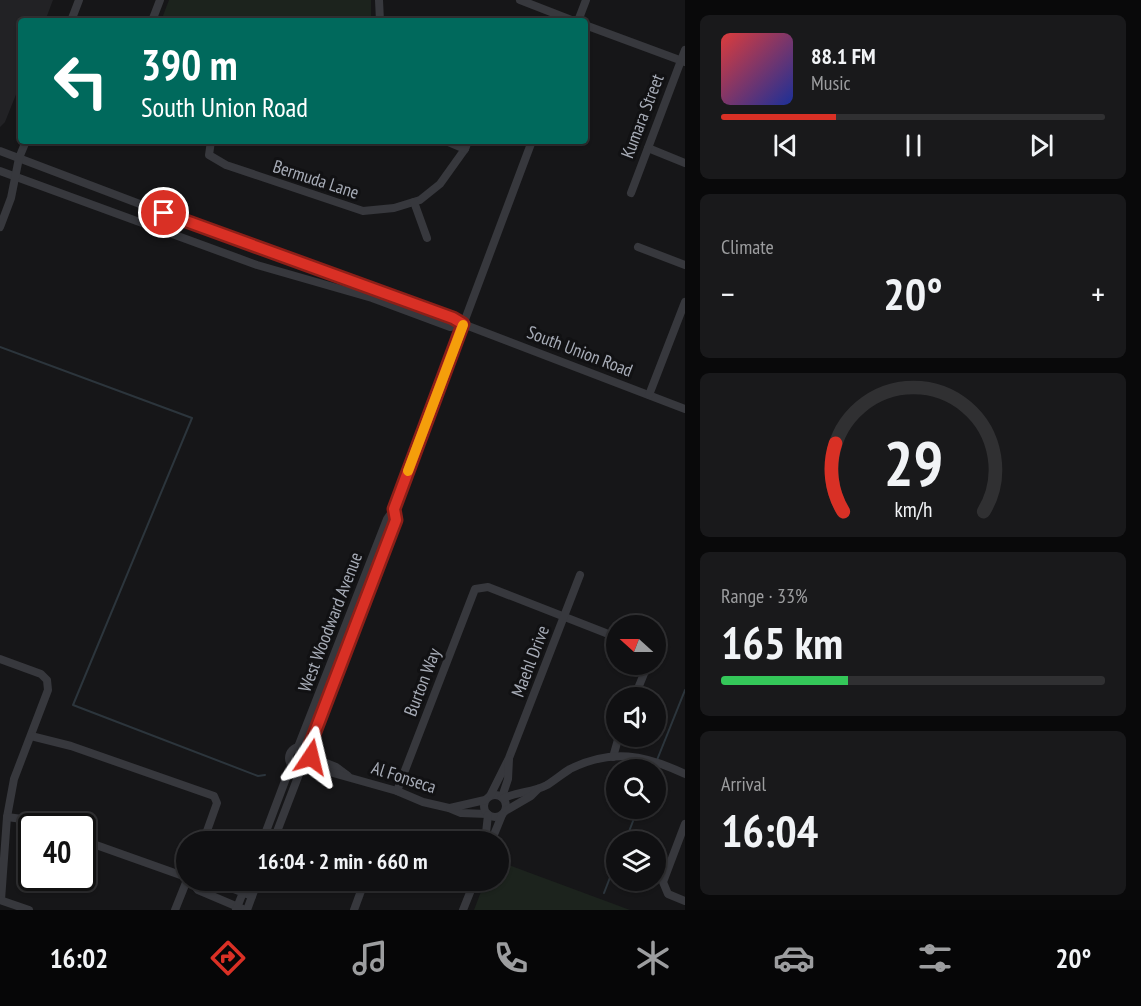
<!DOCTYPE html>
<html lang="en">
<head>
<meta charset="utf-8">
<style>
  body { margin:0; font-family:"PT Sans Narrow",sans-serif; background:#19191b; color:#f1f3f6; height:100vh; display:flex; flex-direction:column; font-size:22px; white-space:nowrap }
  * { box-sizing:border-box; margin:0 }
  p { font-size:20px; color:#9c9d9f }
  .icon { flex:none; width:33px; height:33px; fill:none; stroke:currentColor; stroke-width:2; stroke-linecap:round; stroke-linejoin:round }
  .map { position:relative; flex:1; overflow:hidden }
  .details { display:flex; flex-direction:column; gap:15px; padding:15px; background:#09090a; width:456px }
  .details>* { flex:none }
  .guide { position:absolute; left:18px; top:18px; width:570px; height:126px; border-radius:6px; box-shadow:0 2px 4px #0004,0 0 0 2px #303032; background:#00695c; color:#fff; overflow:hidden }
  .needle { width:39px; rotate:291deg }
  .tools { position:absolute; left:606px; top:615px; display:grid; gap:12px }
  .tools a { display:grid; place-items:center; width:60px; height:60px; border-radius:50%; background:#101012; box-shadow:0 2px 4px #0004,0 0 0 2px #303032; font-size:30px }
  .speed { position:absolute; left:18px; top:813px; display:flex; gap:12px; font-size:30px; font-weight:700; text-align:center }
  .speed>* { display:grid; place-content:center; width:78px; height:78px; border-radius:50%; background:#101012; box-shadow:0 2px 4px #0004,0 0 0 2px #303032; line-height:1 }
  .speed .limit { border:3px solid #111; border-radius:9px; background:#fff; color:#111 }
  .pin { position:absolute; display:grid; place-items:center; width:51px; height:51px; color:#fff; margin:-26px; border:3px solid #fff; border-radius:50%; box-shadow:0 2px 6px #0007 }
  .me { position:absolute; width:66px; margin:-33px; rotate:10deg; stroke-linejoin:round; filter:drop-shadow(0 0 4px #0008) }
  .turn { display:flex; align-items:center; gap:21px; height:126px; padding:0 24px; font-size:27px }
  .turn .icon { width:78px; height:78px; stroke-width:2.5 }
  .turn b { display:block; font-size:42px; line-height:51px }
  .big { font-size:45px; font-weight:700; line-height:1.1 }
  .details .tile { flex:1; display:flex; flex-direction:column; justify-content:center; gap:9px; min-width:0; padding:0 21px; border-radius:9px; background:#19191b }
  .details .dial { align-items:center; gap:0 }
  .dial svg { height:156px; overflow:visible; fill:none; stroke:#303032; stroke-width:7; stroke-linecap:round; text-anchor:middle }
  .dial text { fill:#f1f3f6; stroke:none }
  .song { display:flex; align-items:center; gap:18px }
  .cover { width:72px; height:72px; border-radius:9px; background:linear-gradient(135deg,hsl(0 70% 55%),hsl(230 70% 35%)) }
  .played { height:6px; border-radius:3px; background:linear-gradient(90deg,#d93025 30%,#303032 30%) }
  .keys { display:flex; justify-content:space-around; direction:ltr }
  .heat { display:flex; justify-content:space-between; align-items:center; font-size:33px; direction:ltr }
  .charge { height:9px; border-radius:4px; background:linear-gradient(90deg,#34c759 33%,#303032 0) }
  .trip { position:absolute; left:176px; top:831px; width:333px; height:60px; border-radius:30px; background:#101012; box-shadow:0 2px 4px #0004,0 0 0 2px #303032; font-weight:700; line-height:60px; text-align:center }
  .tab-bar { display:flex; height:96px; justify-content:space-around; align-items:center; background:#060607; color:#9c9d9f }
  .tab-bar .icon { width:42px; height:42px }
  .tab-bar .selected { color:#d93025 }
  .tab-bar b { font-size:27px; color:#f1f3f6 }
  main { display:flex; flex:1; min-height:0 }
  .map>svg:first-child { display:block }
  .built { fill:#222225 }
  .green { fill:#1c231d }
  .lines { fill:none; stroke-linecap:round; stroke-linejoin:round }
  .stream { stroke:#2c353c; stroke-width:2 }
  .minor { stroke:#37383d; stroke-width:8 }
  .route-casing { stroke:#8d1f18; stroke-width:15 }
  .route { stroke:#d93025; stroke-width:10 }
  .slow { stroke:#f59e0b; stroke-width:10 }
  .labels { text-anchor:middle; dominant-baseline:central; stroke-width:6; stroke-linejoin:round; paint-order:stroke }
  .street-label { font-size:18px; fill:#a8adb8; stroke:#111113 }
</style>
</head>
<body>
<main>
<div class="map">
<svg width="685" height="910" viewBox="0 0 685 910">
  <rect width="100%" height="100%" fill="#161618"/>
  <path class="built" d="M0,0H53L45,21H21V82L5,122L0,127Z"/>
  <g class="green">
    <path d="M169,0H371V21H161Z"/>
    <path d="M498,861L630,910H474L485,881L498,880Z"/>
  </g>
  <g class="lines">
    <g class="stream">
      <path d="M0,347L192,418L73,705L258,776L265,775"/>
      <path d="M657,760L685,690"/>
      <path d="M625,842L638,808"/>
      <path d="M604,893L616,862"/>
    </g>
    <g class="minor">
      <path d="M379,0L380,21"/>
      <path d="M520,0L574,21"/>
      <path d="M71,21L79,0"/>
      <path d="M152,21L160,0"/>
      <path d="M578,21L586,0"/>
      <path d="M585,25L685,62"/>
      <path d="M211,141L209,155L226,165L363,211L394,208L420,200L440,184L465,149L468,141"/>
      <path d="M446,141L465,149"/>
      <path d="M648,148L685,163"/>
      <path d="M0,151L211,231L453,318L463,324L685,409"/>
      <path d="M0,171L257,265L372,298L450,327L463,324"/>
      <path d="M631,193L685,50"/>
      <path d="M414,202L427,238"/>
      <path d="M0,227L11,198L19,158L26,141"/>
      <path d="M638,247L685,265"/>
      <path d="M649,395L685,302"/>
      <path d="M0,659L41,674L47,680L48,690L14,779L7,817L1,900"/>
      <path d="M634,698L648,664"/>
      <path d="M31,736L71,746L214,796L217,803L203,842"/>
      <circle cx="300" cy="758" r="11"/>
      <path d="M298,747L387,519L394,509L532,141"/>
      <path d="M308,750L396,520L394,509"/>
      <path d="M311,757L336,767L348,776"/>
      <path d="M613,757L619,736"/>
      <path d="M308,766L397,791L423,802L449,808L461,813L487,814"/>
      <path d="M397,791L475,589L488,587L616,637"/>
      <circle cx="495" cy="806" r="11"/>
      <path d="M490,796L509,758L580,575"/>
      <path d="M502,797L508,779L509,759"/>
      <path d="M504,798C517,792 534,792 547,785C555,780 562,774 570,769C612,748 645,755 685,774"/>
      <path d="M450,808L485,800"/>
      <path d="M505,811L531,796L538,789"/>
      <path d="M7,817L30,820L47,826"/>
      <path d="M685,824L663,882L668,894L685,901"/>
      <path d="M82,840L186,877"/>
      <path d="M262,842L291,765"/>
      <path d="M273,842L301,769"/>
      <path d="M485,842L488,815"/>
      <path d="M491,842L502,815"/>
      <path d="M190,880L198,890L245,910"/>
      <path d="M210,880L252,896"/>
      <path d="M0,900L29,910"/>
      <path d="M175,910L187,880"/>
      <path d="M236,910L248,880"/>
      <path d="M247,910L258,880"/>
      <path d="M354,910L365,880"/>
      <path d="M463,910L475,880"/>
    </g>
  </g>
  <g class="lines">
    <defs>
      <path id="route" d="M164,213L453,318L463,324L394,509L396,520L308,750L311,757"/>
    </defs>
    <use href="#route" class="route-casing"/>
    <use href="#route" class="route"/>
    <path class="slow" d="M408,471L463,325"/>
  </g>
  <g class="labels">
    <g class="street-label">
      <text transform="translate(642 116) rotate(-69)">Kumara Street</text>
      <text transform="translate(316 179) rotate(18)">Bermuda Lane</text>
      <text transform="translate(580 351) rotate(21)">South Union Road</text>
      <text transform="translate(330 622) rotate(-69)">West Woodward Avenue</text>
      <text transform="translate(530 661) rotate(-69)">Maehl Drive</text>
      <text transform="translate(422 682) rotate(-69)">Burton Way</text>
      <text transform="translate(404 777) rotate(18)">Al Fonseca</text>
    </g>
  </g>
</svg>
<div class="tools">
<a><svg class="needle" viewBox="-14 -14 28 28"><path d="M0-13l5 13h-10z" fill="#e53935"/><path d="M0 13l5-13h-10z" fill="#9c9d9f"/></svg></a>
<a><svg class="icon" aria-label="sound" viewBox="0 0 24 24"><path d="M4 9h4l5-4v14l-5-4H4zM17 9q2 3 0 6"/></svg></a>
<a><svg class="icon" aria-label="search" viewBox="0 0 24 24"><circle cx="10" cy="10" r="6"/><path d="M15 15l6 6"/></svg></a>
<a><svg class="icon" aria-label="layers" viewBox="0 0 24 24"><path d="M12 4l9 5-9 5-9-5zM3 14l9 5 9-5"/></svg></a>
</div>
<div class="speed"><div class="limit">40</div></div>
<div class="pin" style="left:164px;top:213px;background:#d93025"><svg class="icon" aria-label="arrive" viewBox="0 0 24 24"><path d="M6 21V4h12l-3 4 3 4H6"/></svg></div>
<svg class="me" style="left:311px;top:757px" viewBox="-20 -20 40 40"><path d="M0-17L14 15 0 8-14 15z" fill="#d93025" stroke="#fff" stroke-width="4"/></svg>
<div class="trip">16:04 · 2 min · 660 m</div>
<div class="guide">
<div class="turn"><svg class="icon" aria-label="left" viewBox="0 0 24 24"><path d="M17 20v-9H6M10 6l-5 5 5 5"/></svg><div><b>390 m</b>South Union Road</div></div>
</div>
</div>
<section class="details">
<div class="tile">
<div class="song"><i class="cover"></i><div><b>88.1 FM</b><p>Music</p></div></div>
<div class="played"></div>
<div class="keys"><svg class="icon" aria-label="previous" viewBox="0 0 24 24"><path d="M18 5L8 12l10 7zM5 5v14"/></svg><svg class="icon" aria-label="pause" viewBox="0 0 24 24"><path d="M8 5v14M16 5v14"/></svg><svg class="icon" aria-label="next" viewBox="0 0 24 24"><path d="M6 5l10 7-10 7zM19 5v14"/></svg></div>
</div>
<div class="tile"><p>Climate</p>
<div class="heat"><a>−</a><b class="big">20°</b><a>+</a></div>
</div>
<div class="tile dial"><svg viewBox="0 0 100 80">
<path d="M14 69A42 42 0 1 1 86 69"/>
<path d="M14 69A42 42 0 0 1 10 34" stroke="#d93025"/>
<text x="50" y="56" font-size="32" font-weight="700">29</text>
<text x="50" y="72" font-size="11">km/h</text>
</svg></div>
<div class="tile"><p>Range · 33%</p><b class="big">165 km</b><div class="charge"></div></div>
<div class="tile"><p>Arrival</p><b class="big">16:04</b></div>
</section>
</main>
<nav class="tab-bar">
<b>16:02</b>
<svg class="icon selected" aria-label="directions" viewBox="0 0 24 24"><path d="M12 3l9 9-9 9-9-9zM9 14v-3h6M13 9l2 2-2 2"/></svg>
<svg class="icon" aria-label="music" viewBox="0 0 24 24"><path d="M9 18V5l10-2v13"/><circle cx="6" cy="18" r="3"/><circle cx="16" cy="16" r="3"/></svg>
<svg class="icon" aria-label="phone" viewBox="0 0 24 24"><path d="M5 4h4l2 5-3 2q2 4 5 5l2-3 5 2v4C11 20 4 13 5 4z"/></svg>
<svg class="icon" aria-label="climate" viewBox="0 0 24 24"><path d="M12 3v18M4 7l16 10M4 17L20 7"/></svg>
<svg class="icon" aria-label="car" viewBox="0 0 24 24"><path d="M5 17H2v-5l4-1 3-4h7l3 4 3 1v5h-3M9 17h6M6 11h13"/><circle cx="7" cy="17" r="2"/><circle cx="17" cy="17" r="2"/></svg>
<svg class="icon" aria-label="filters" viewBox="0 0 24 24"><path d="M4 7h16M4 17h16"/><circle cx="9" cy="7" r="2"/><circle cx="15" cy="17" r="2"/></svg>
<b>20°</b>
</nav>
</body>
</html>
